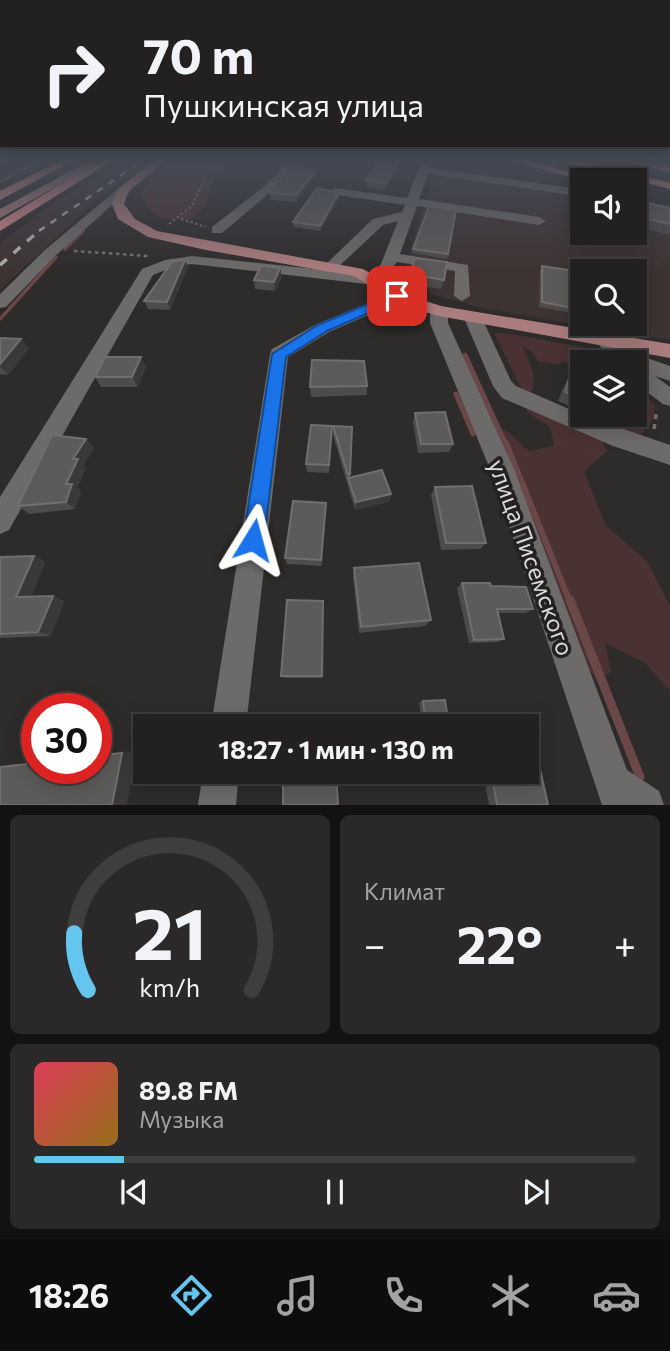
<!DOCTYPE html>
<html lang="ru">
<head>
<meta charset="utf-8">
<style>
  body { margin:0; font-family:Commissioner,sans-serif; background:#2a2829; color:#f1f3f6; height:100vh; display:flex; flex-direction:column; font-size:26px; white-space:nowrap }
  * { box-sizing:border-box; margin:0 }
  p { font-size:23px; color:#a2a3a5 }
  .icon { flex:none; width:38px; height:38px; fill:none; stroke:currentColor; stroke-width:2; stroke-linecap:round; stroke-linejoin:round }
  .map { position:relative; height:805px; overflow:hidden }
  .drawer { display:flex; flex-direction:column; gap:10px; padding:10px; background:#131212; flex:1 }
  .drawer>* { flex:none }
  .top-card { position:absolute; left:0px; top:0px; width:670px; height:147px; box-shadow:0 4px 18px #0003,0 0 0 2px #3f3e3e; background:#222020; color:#f1f3f6; overflow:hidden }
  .buttons { position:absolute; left:570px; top:168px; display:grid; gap:14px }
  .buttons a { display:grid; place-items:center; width:77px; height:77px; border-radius:0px; background:#222020; box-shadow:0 4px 18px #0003,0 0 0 2px #3f3e3e; font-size:35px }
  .speed { position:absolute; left:21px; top:693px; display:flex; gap:14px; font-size:35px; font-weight:700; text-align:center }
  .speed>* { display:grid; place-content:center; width:91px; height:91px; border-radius:50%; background:#222020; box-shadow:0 4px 18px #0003,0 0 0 2px #3f3e3e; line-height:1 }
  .speed .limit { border:10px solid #d22; background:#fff; color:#111 }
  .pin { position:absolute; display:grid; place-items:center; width:60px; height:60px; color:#fff; margin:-30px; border-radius:14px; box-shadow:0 4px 10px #0006 }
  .me { position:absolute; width:77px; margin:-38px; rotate:8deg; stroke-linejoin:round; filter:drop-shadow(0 0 5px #0008) }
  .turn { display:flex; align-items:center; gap:24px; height:147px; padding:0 28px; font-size:32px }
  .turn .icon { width:91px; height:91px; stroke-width:2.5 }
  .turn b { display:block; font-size:49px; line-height:60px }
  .big { font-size:52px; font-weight:700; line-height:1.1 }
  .drawer .card { flex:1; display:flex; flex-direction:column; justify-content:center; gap:10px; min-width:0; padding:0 24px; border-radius:10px; background:#2a2829 }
  .drawer .dial { align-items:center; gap:0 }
  .dial svg { height:182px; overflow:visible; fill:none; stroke:#3f3e3e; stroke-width:7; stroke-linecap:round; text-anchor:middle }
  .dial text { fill:#f1f3f6; stroke:none }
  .song { display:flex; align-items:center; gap:21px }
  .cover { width:84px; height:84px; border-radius:10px; background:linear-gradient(135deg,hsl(350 70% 55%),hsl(40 70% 35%)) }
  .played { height:7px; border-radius:4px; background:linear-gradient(90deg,#64c5ee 15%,#3f3e3e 15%) }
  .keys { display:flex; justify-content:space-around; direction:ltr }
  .heat { display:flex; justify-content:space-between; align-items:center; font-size:38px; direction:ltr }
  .drawer .tiles { flex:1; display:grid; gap:10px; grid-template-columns:1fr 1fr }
  .card:last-child { grid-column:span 2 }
  .trip { position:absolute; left:133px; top:714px; width:406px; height:70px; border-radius:0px; background:#222020; box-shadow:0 4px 18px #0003,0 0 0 2px #3f3e3e; font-weight:700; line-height:70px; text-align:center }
  .menu { display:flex; height:112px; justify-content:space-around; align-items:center; background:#0e0d0d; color:#a2a3a5 }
  .menu .icon { width:49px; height:49px }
  .menu .on { color:#64c5ee }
  .menu b { font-size:32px; color:#f1f3f6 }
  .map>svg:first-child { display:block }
  .built { fill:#3d3333; fill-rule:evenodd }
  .green { fill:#4b3232 }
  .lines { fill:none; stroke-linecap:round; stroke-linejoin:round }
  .stream-far4 { stroke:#6c4747; stroke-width:2.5 }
  .stream-far3 { stroke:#6c4747; stroke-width:3.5 }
  .stream-far2 { stroke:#6c4747; stroke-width:5 }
  .stream-far1 { stroke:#6c4747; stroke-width:6 }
  .stream { stroke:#6c4747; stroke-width:9 }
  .path-far2 { stroke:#747271; stroke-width:2; stroke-dasharray:2.5 2.5; stroke-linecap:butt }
  .path-far1 { stroke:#747271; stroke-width:2.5; stroke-dasharray:3.5 3.5; stroke-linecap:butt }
  .path { stroke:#747271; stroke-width:3.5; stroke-dasharray:5 5; stroke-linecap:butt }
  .minor { fill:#6d6a6a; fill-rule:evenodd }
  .major { fill:#ab7c7d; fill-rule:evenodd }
  .highway { fill:#d58889; fill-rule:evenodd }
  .rail-far1 { stroke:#b1b0af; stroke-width:2.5; stroke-dasharray:7 7; stroke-linecap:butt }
  .rail { stroke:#b1b0af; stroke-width:3.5; stroke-dasharray:9 9; stroke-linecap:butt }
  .wall { fill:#4e4b4b }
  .shaded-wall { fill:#3b3838 }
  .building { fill:#5d5a5a; stroke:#716e6e; stroke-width:2 }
  .route { fill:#1a73e8; stroke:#114b97; stroke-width:2 }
  .labels { text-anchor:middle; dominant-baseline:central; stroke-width:7; stroke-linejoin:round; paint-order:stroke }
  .near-street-label { font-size:24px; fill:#dcdbda; stroke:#242221 }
</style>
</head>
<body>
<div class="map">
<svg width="670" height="805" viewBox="0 0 670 805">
  <rect width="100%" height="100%" fill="#2e2b2b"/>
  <g class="built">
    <path d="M127,159H157L98,199L0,290V243L56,201Z"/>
    <path d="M437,175L583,197V233H635V210L670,218V340L486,309L401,286L421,212ZM583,271H635V324H583Z"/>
  </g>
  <g class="green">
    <path d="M174,159H232L214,176L207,202L193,219C164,220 154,222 141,193L155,172Z"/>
    <path d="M494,333H505L592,349L616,362H583V387L580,372L564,361L558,365L538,361L532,351L523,347C528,362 541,380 529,394L522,390Z"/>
    <path d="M635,377L648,387L638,391L655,405L653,420L642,434L622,433L614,427L617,415H635Z"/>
    <path d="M526,408L601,438L607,451L584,471L606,526L647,561L670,606V691L645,663L605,643L611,672L597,680L583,662L496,434L504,429L529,451L554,446L550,427L528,413Z"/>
  </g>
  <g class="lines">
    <path class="stream-far4" d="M0,182L44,159"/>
    <g class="stream-far3">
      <path d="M65,249L83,231"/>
      <path d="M0,319L56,257"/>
    </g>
    <g class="stream-far2">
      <path d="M465,355L506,445"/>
      <path d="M456,394L473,434"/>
    </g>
    <path class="stream-far1" d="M506,443L570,602"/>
    <path class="stream" d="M570,600L640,777"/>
    <g class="path-far2">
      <path d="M181,219L206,227"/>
      <path d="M169,224L192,206L214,159"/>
    </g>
    <path class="path-far1" d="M74,251L149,256"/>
    <path class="path" d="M654,429L657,409"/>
    <g class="minor">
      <path d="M28,159H42L32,164L27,161Z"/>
      <path d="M290,159H300L274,189L222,233H212V227L266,185Z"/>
      <path d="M423,159H433L430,168L579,189L583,194V206L571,195L428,174L419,199L539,217L546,221L539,225L417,206L400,254L468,265L470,296L462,301L454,296L455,271L397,262L381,283L375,285L192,264L173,267L153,275L9,530L0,534V497L142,269L165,260L192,256L325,270L323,267L326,264L373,219L402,212L405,205L338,195L334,194V188L407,198ZM398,221L381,264L371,275L334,271L383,225Z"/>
      <path d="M120,187L130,189L55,256L6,307L0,308V294L45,250Z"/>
      <path d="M397,291L403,292L405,296L403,300L329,332L288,357L246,726H211L270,354L272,349L317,324Z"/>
      <path d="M439,306L448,311V323L514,469L627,770L659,791L664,805H602L490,469L430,323V311Z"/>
      <path d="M473,312L482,318L511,381L516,386L583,415L670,445V465L613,446L502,398L493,386L464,318Z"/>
      <path d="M594,324H612L615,340L621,349L670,366V381L655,376L670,387V406L663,404L635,383V362H609L597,340Z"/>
      <path d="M203,772H239L236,805H198Z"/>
    </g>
    <g class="major">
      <path d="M94,159H106L0,218V209Z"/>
      <path d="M157,159H168L129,191L124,204L135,219L157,231L363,269L413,297L441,306L670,344V358L439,316L401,305L354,276L206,250L148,237L118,219L112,204L120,187Z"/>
      <path d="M618,159H635L670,167V173Z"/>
    </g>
    <g class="highway">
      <path d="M64,159H76L0,200V191Z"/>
      <path d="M103,159H115L0,231V221Z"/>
      <path d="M504,159H520L580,175L574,178Z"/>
      <path d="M554,159H570L670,183V189Z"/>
    </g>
    <path class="rail-far1" d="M39,231L145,159"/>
    <path class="rail" d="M0,265L41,229"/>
  </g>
  <g class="wall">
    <path d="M380,159H403L385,190L366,188V180Z"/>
    <path d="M316,177L297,202L270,200L269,193Z"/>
    <path d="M339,193V198L320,231L294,227L293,222Z"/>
    <path d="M635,200L670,208V235L635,226Z"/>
    <path d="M456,210L447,259L412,253L413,249Z"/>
    <path d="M542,266L583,280V315L539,307L540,270Z"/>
    <path d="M188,267L170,310L148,309L144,301Z"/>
    <path d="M280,268L282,277L275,291L255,289L254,280Z"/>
    <path d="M410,274L444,280L441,289L408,284Z"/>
    <path d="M0,338L29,348L8,375L0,374Z"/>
    <path d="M141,357L146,367L138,387H101L95,377Z"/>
    <path d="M569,378L583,383V412L558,401L563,388Z"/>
    <path d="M367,386V395L311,397L310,387Z"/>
    <path d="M415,413L453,444L449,452L418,453L413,422Z"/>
    <path d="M590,415H619L612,422Z"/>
    <path d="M333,426L352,427L350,477L391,494L389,502L355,510L348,486V483H347L333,435Z"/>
    <path d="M332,435L329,473L307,472L306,464Z"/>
    <path d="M86,439L94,448L83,465L86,468L77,488L81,492L75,509L29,514L18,506Z"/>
    <path d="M435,487L486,543L480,549L441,550L431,495Z"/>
    <path d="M326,511L322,566L287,564L285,558Z"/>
    <path d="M34,556L45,562L31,597L53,596L64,601L51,636L0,638V557Z"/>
    <path d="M354,568L431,620L425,626L359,633L353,577Z"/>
    <path d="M462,583L491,586L533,609L526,613H498L504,639L498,642L469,643L457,588Z"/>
    <path d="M323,605L322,678H284L281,676Z"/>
    <path d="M423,701L449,726H422L419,702Z"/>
    <path d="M527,745L535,746L548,805H489L483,772H527Z"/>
  </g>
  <g class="shaded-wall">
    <path d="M400,159H403L385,190L386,183Z"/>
    <path d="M316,170V177L297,202V195Z"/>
    <path d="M339,193V198L320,231V226Z"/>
    <path d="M185,260L188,267L170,310L167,302Z"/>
    <path d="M280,268L282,277L275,291L274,282Z"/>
    <path d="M21,339L29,348L8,375L0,366V364Z"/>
    <path d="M141,357L146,367L138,387L132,377Z"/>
    <path d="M86,439L94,448L83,465L86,468L77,488L81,492L75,509L66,502V484L73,459Z"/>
    <path d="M391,494L389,502L355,510L356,502Z"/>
    <path d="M326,503V511L322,566L321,560Z"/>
    <path d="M34,556L45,562L29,602L16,597Z"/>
    <path d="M53,596L64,601L51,636L38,632Z"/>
    <path d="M137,751L127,805H112L122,753Z"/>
  </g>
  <g class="building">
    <path d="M380,159H400L386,183L366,180Z"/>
    <path d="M290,167L316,170L297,195L269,193Z"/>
    <path d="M317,188L339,193L320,226L293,222Z"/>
    <path d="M635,200L670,208V224L635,216Z"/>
    <path d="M429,206L456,210L448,254L413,249Z"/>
    <path d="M415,258L447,262L444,280L410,274Z"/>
    <path d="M185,260L167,302L144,301L172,262Z"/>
    <path d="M261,266L280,268L274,282L254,280Z"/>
    <path d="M542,266L582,272L583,310L542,302Z"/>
    <path d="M0,338L21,339L0,364Z"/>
    <path d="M105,357H141L132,377H95Z"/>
    <path d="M312,360L364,361L367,386L310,387Z"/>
    <path d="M569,378L583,383V400L565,392Z"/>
    <path d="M445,412L453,444H421L415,413Z"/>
    <path d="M311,425L332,426L329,465L306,464Z"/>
    <path d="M333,426L352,427L350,474L348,475Z"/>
    <path d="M52,435L86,439L73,459H78L66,484H72L66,502L18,506Z"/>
    <path d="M382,470L391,494L356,502L348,478Z"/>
    <path d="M472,486L486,543H446L435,487Z"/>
    <path d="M293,501L326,503L321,560L285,558Z"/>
    <path d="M34,556L16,597L53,596L38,632L0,634V557Z"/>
    <path d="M419,563L431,620L361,627L354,568Z"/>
    <path d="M462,583H490L491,586L526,587L533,609H497L504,639L474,640Z"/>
    <path d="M287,600L323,601L322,676H281Z"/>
    <path d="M445,700L449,726H426L423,701Z"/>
    <path d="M527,746H535L548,805H497L491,772H527Z"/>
    <path d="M122,753L112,805H0V767L37,763V768H96V756Z"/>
    <path d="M283,772H336L338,805H283Z"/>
    <path d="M432,772H457V774L432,775Z"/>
  </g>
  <linearGradient id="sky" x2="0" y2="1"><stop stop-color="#191818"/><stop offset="0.59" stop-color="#464a55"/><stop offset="1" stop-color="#464a55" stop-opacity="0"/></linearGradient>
  <rect width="670" height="271" fill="url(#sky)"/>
  <path class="route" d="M397,292L401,293V299L327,331L286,357L264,540L261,547L253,550L246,547L243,540L272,354L318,325Z"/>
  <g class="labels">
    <g class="near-street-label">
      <text transform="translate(532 557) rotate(70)">улица Писемского</text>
    </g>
  </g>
</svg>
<div class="buttons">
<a><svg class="icon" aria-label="sound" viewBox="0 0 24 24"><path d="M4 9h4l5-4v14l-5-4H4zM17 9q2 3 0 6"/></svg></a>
<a><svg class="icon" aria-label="search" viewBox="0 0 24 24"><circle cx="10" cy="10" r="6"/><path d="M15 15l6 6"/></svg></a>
<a><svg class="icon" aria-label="layers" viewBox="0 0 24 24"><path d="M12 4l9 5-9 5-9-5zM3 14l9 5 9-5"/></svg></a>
</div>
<div class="speed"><div class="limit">30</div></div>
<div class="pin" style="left:397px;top:296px;background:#d93025"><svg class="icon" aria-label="arrive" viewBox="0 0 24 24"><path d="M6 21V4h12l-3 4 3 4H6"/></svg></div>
<svg class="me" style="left:253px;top:540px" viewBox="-20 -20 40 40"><path d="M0-17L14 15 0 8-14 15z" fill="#1a73e8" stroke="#fff" stroke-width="4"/></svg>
<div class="trip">18:27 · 1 мин · 130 m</div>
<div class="top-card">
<div class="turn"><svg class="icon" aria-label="right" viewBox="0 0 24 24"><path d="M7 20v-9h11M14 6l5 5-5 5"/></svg><div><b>70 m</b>Пушкинская улица</div></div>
</div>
</div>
<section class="drawer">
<div class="tiles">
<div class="card dial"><svg viewBox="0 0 100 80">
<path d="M14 69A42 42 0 1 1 86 69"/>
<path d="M14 69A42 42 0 0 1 8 44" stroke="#64c5ee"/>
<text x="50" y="56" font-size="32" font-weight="700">21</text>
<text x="50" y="72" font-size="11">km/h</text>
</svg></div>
<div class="card"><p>Климат</p>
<div class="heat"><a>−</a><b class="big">22°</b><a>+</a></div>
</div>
<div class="card">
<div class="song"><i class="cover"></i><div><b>89.8 FM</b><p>Музыка</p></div></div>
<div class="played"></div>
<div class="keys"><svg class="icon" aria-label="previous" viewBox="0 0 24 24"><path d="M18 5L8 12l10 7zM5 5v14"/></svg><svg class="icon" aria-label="pause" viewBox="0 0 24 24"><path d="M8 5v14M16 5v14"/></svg><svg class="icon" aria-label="next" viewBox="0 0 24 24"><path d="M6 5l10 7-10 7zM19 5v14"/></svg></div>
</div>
</div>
</section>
<nav class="menu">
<b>18:26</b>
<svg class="icon on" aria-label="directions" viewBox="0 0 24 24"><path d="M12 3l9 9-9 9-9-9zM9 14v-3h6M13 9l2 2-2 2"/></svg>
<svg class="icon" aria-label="music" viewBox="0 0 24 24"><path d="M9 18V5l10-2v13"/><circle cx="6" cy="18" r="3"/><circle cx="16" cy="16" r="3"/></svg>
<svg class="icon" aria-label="phone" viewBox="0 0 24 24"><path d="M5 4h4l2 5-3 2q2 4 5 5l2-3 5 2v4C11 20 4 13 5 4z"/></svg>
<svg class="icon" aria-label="climate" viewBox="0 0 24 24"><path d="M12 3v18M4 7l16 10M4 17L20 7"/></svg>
<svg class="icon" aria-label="car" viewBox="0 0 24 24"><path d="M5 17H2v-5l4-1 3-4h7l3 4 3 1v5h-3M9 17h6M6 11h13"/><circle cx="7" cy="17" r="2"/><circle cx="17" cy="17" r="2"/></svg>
</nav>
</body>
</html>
